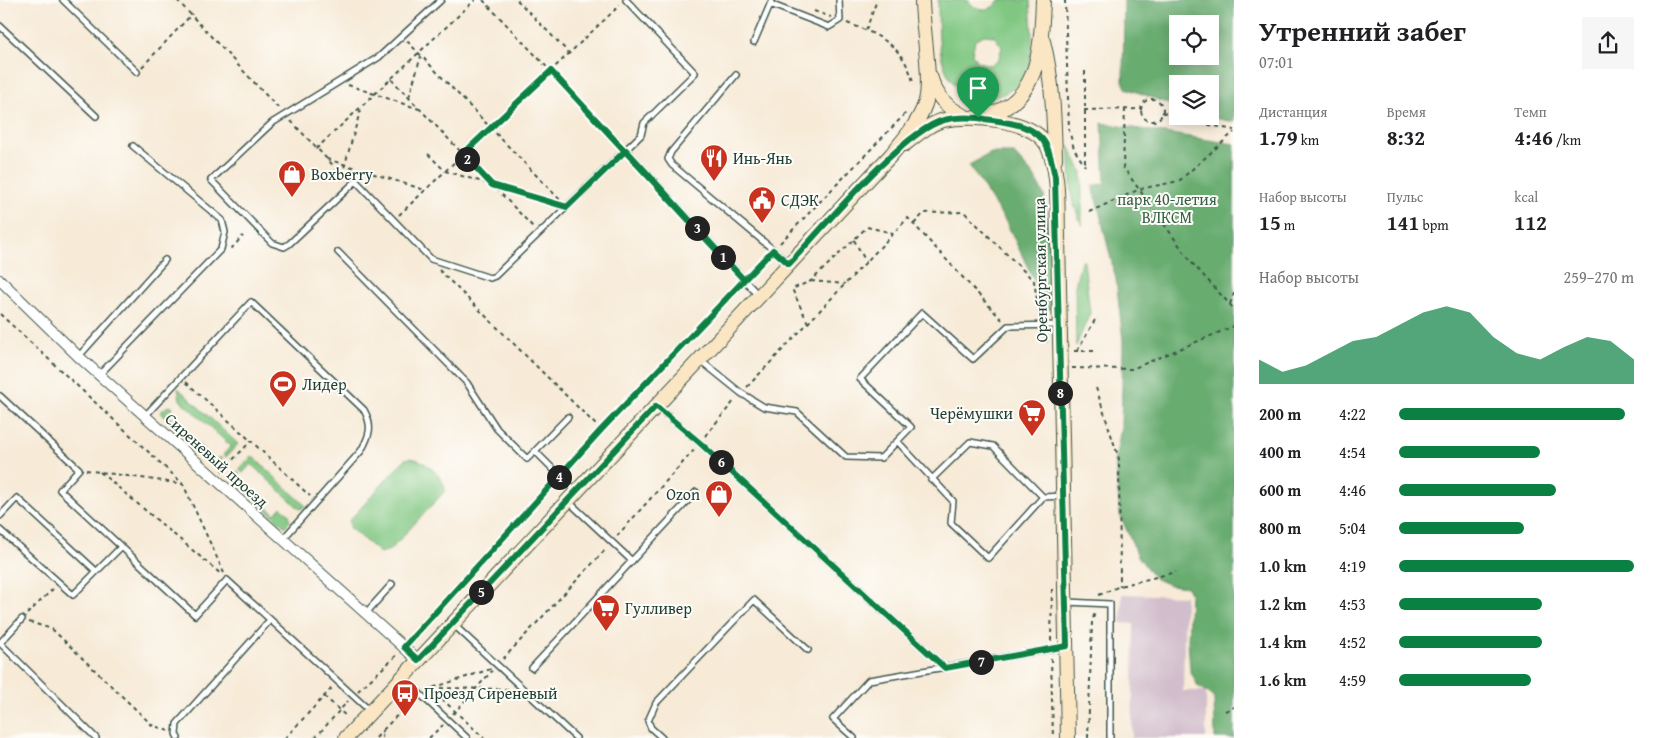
<!DOCTYPE html>
<html lang="ru">
<meta charset="utf-8">
<style>
body{margin:0;font-family:"Gentium Book Plus",serif;background:#f6f6f6;color:#202124;height:100vh;display:flex;flex-direction:column;font-size:19px;white-space:nowrap}
*{box-sizing:border-box;margin:0}
p{font-size:16px;color:#757577}
.icon{flex:none;width:28px;height:28px;fill:none;stroke:currentColor;stroke-width:2;stroke-linecap:round;stroke-linejoin:round}
.map{position:relative;flex:1;overflow:hidden}
.side{display:flex;flex-direction:column;background:#fff;width:425px}
.side>*{flex:none}
.controls{position:absolute;left:1169px;top:15px;display:grid;gap:10px}
.controls a{display:grid;place-items:center;width:50px;height:50px;border-radius:0px;background:#fff;box-shadow:0 2px 12px #0003;font-size:25px}
.pin{position:absolute;display:grid;place-items:center;width:42px;height:42px;color:#fff;margin:-51px -21px;border-radius:50% 50% 50% 0;rotate:-45deg;box-shadow:0 0 5px #0007}
.pin .icon{rotate:45deg}
.km{position:absolute;width:25px;height:25px;margin:-12px;border-radius:50%;background:#222;color:#fff;font-size:14px;line-height:25px;text-align:center}
.round{display:grid;place-items:center;flex:none;width:52px;height:52px;border-radius:0px;background:#f6f6f6}
.summary{display:flex;align-items:center;justify-content:space-between;height:85px;padding:0 25px}
h1{font-size:28px;font-weight:700;line-height:38px}
.metrics{display:grid;grid-template-columns:repeat(3,1fr);gap:8px;height:85px;padding:5px 25px}
.metrics div{display:grid;align-content:center}
.metrics b{font-size:21px;font-weight:700}
.metrics small{font-size:14px;font-weight:400}
.metrics p{font-size:14px}
.chart{height:140px;padding:10px 25px}
.chart p{display:flex;justify-content:space-between}
.chart svg{width:100%;height:90px;margin-top:5px;fill:#0b8043;opacity:.7}
ul{padding:0 25px;list-style:none;font-size:16px}
li{display:grid;grid-template-columns:80px 60px 1fr;align-items:center;height:38px}
li i{height:12px;border-radius:6px;background:#0b8043}
main{display:flex;flex:1;min-height:0}
.map>svg:first-child{display:block}
.industrial{fill:#d1bdcb}
.green{fill:#80c782;stroke:#50825b;fill-rule:evenodd}
.forest{fill:#68ac70;stroke:#447452;fill-rule:evenodd}
.lines{fill:none;stroke-linecap:round;stroke-linejoin:round}
.lane-casing{stroke:#3f574c;stroke-width:8}
.street-casing{stroke:#3f574c;stroke-width:12}
.secondary-casing{stroke:#3f574c;stroke-width:16}
.path{stroke:#3f574c;stroke-width:2;stroke-dasharray:4 4;stroke-linecap:butt}
.lane{stroke:#fff;stroke-width:5}
.street{stroke:#fff;stroke-width:10}
.secondary{stroke:#fbe6c4;stroke-width:14}
.route-casing{stroke:#fff;stroke-width:10}
.route{stroke:#0b8043;stroke-width:6}
.labels{text-anchor:middle;stroke-width:4;stroke-linejoin:round;paint-order:stroke}
.poi-label{font-size:16px;fill:#1f3d34;stroke:#fdfcf7;text-anchor:start}
.park-label{font-size:16px;fill:#376048;stroke:#fdfcf7}
.street-label{font-size:16px;fill:#1f3d34;stroke:#fdfcf7}
</style>
<main>
<div class="map">
<svg width="1234" height="738" viewBox="0 0 1234 738">
<rect width="100%" height="100%" fill="#fdfcf7"/>
<filter id="ink" filterUnits="userSpaceOnUse"><feTurbulence type="fractalNoise" baseFrequency=".02" numOctaves="2"/><feDisplacementMap in="SourceGraphic" scale="10" xChannelSelector="R" yChannelSelector="G"/><feConvolveMatrix kernelMatrix="1 2 1 2 8 2 1 2 1" color-interpolation-filters="sRGB"/></filter>
<filter id="wash" filterUnits="userSpaceOnUse"><feTurbulence type="fractalNoise" baseFrequency=".0096" numOctaves="4" result="noise"/><feDisplacementMap in="SourceGraphic" scale="20" xChannelSelector="R" yChannelSelector="G"/><feGaussianBlur stdDeviation="1.12" result="paint"/><feColorMatrix in="noise" values="0 0 0 0 0 0 0 0 0 0 0 0 0 0 0 0 0 1.4 0 .05"/><feComposite in="paint" operator="in"/></filter>
<g filter="url(#wash)">
<rect width="100%" height="100%" fill="#f7ead7"/>
<path class="industrial" d="M 1122,594 L 1185,596 L 1183,691 L 1206,691 L 1206,738 L 1132,738 L 1134,624 L 1121,623 Z"/>
<path class="green" d="M 938,0 L 968,0 C 976,13 991,13 999,0 L 1030,0 C 1031,22 1035,48 1028,69 C 1023,83 1011,92 998,96 C 989,99 981,98 972,95 C 934,83 939,31 938,0 ZM 984,35 L 994,36 L 1002,47 L 998,61 L 990,65 L 977,62 L 972,54 L 975,40 Z
M 1069,146 L 1082,172 L 1082,226 L 1072,200 Z
M 1081,261 L 1084,261 L 1090,313 L 1076,346 L 1075,286 Z
M 178,388 L 238,444 L 226,457 L 223,455 L 231,446 L 180,400 Z
M 168,406 L 173,407 L 166,414 L 216,461 L 220,457 L 222,459 L 217,465 L 160,412 Z
M 252,456 L 306,506 L 300,509 L 251,464 L 243,473 L 239,470 Z
M 410,458 C 423,458 446,478 445,491 L 390,550 L 380,553 L 351,529 L 349,521 L 405,459 Z
M 237,472 L 240,475 L 237,479 L 275,514 L 281,507 L 289,514 L 290,521 L 285,527 L 232,478 Z"/>
<path class="forest" d="M 1124,0 L 1234,0 L 1234,122 L 1205,116 L 1210,116 L 1210,84 L 1178,84 L 1177,107 L 1126,88 L 1123,81 ZM 1178,24 L 1210,24 L 1210,56 L 1178,56 Z
M 1102,123 L 1234,144 L 1234,738 L 1215,738 L 1214,697 L 1198,686 L 1190,670 L 1188,641 L 1190,594 L 1187,587 L 1170,585 L 1154,578 L 1138,556 L 1120,515 L 1115,460 L 1121,428 L 1123,341 L 1116,279 L 1093,186 L 1105,183 Z
M 991,153 L 1013,153 L 1033,175 L 1044,195 L 1058,305 L 1055,309 L 1048,309 L 1006,222 L 969,165 Z"/>
</g>
<g filter="url(#ink)">
<g class="lines">
<g class="lane-casing">
<path id="lane" d="M 63,0 L 137,72
M 441,0 L 379,57 L 272,123 L 211,180 L 272,243 L 284,247 L 289,244 L 356,181 L 431,259 L 490,278 L 495,276 L 641,135 L 644,123 L 695,73 L 626,0
M 770,4 L 829,27 L 840,20 L 839,0
M 0,26 L 96,116
M 754,42 L 772,0
M 736,75 L 671,152 L 668,159 L 672,165 L 789,263
M 626,150 L 759,296
M 338,252 L 467,383 L 497,429 L 527,459 L 535,451 L 575,491
M 79,356 L 165,260
M 700,360 L 741,393 L 764,407 L 797,412 L 846,457 L 881,458 L 911,427 L 860,379 L 922,313 L 973,359 L 1008,326 L 1059,325
M 99,375 L 221,249 L 225,232 L 222,220 L 133,146
M 0,396 L 79,469 L 60,490 L 195,615 L 227,580 L 370,711
M 657,407 L 700,443 L 945,668
M 145,416 L 251,302 L 364,410 C 373,426 370,435 361,451 L 283,539
M 898,442 L 953,501 L 951,523 L 988,558 L 1043,497
M 535,451 L 568,417
M 931,480 L 970,442 L 993,446 L 1043,497 L 1063,496
M 568,501 L 632,561
M 0,516 L 17,498 L 96,571
M 0,530 L 73,595 L 121,547
M 1066,602 L 1110,604 L 1110,738
M 366,613 L 392,584
M 454,625 L 576,738
M 0,643 L 96,738
M 0,643 L 22,619
M 532,668 L 696,492
M 404,679 L 467,738
M 178,738 L 176,734 L 177,724 L 270,620
M 662,738 L 651,728 L 648,721 L 656,703 L 754,600 L 808,650
M 854,738 L 833,719 L 869,680 L 1064,647"/>
</g>
<g class="street-casing">
<path id="street" d="M 0,280 L 78,356 L 418,660"/>
</g>
<g class="secondary-casing">
<path id="secondary" d="M 1043,41 C 1053,81 1054,118 1055,159
M 930,76 C 936,97 947,108 966,117
M 981,117 C 1040,104 1041,49 1043,0
M 905,144 C 917,135 930,123 944,120 C 971,114 1032,119 1047,145 C 1060,171 1057,208 1058,236 L 1068,738
M 346,738 L 891,155 C 904,139 918,124 925,104 C 933,83 922,26 922,0"/>
</g>
<path class="path" d="M 177,0 L 279,109
M 483,0 L 621,145
M 517,0 L 569,53
M 1065,0 L 1069,130 L 1074,149 L 1085,166
M 814,11 L 831,17
M 847,23 C 882,36 904,46 914,85
M 866,30 L 877,0
M 407,41 L 562,202
M 142,67 L 192,14
M 1085,71 L 1085,166
M 391,79 L 534,228
M 348,85 L 419,109
M 409,97 L 421,56
M1141 110a11 11 0 1 1 22 0a11 11 0 1 1-22 0Z
M 1125,109 L 1123,167 L 1192,263 L 1234,309
M 1084,110 L 1141,109
M 1162,112 L 1185,120 L 1234,130
M 291,121 L 346,179
M 316,149 L 475,0
M 428,154 L 445,171 L 558,204
M 327,159 L 425,190
M 342,175 L 361,108
M 1089,212 L 1140,189 L 1179,181 L 1234,132
M 399,215 L 620,5
M 914,224 L 924,213 L 964,212 L 1034,281 L 1040,318
M 854,240 L 866,262
M 780,243 L 907,112
M 231,249 L 243,236
M 439,270 L 601,430
M 750,274 L 768,256
M 811,281 L 845,284
M 1230,304 L 1234,293
M 0,314 L 183,484 L 224,573
M 808,323 L 792,289 L 811,281 L 867,227 L 893,233
M 1043,333 L 1047,342
M 1074,351 L 1096,351
M 1077,351 L 1095,320
M 1072,368 L 1132,369 L 1234,326
M 186,382 L 251,441
M 747,387 L 908,218 L 1003,321
M 1096,388 L 1119,459 L 1120,586
M 705,436 L 735,400
M 86,470 L 183,484
M 565,470 L 738,287
M 222,471 L 251,441 L 310,496
M 100,472 L 222,575
M 617,536 L 694,450
M 1099,595 L 1120,586 L 1176,572
M 27,614 L 54,588
M 29,622 L 52,629 L 152,725 L 169,731
M 410,641 L 555,481
M 1051,641 L 1052,588
M 1051,658 L 1053,738
M 503,659 L 606,549
M 430,688 L 484,738
M 432,688 L 510,689
M 426,690 L 491,669
M 358,691 L 397,655
M 324,696 L 347,717
M 1225,711 L 1234,707
M 453,714 L 492,671
M 285,738 L 333,687
M 315,738 L 348,701
M 376,738 L 383,730
M 382,738 L 383,730 L 414,698
M 429,738 L 443,725
M 1088,738 L 1092,622 L 1095,612"/>
<use href="#lane" class="lane"/>
<use href="#street" class="street"/>
<use href="#secondary" class="secondary"/>
</g>
</g>
<g class="lines" filter="url(#ink)">
<g class="route-casing">
<path id="route" d="M 978,118 C 967,117 955,117 944,120 C 902,131 822,229 789,264 L 773,250 L 744,280 L 626,150 L 567,207 L 492,185 L 463,154 L 551,71 L 744,280 L 601,430 L 404,647 L 418,660 L 656,406 L 700,443 L 945,668 L 1067,646 L 1055,177 C 1053,167 1051,156 1047,147 C 1036,122 1001,122 978,118"/>
</g>
<use href="#route" class="route"/>
</g>
<defs>
<g id="restaurant-pin" transform="scale(1.4375)"><path d="M0 17L-7.5 6A9.5 9.5 0 1 1 7.5 6Z" fill="#c8321e" stroke="#fdfcf7"/><path d="M-5-6h1v4h1v-4h1v4h1v-4h1v5L-1.5 .5V6h-2V.5L-5-1ZM5-6V6H3V1.5H1.5Q1.5-4 5-6Z" fill="#fff"/></g>
<g id="shop-pin" transform="scale(1.4375)"><path d="M0 17L-7.5 6A9.5 9.5 0 1 1 7.5 6Z" fill="#c8321e" stroke="#fdfcf7"/><path d="M-5-2.5h2.3a2.7 3.5 0 0 1 5.4 0H5L5.5 6h-11ZM-1.5-2.5h3a1.5 2.3 0 0 0-3 0Z" fill="#fff"/></g>
<g id="civic-pin" transform="scale(1.4375)"><path d="M0 17L-7.5 6A9.5 9.5 0 1 1 7.5 6Z" fill="#c8321e" stroke="#fdfcf7"/><path d="M-.6-6.5H3V-4.5H.6V-3L4-1V1h2V6H-6V1h2V-1L-.6-3ZM-1.2 2.5V6h2.4V2.5Z" fill="#fff"/></g>
<g id="stadium-pin" transform="scale(1.4375)"><path d="M0 17L-7.5 6A9.5 9.5 0 1 1 7.5 6Z" fill="#c8321e" stroke="#fdfcf7"/><path d="M0-5a6.5 5 0 1 0 0 10a6.5 5 0 1 0 0-10ZM-3.5-1.8h7v3.6h-7Z" fill="#fff"/></g>
<g id="supermarket-pin" transform="scale(1.4375)"><path d="M0 17L-7.5 6A9.5 9.5 0 1 1 7.5 6Z" fill="#c8321e" stroke="#fdfcf7"/><path d="M-6-5.5h2.5l.6 2H6L4.5 2H-2.5L-4.4-4H-6ZM-1.5 3.2a1.3 1.3 0 1 0 .1 0ZM3 3.2a1.3 1.3 0 1 0 .1 0Z" fill="#fff"/></g>
<g id="bus-pin" transform="scale(1.4375)"><path d="M0 17L-7.5 6A9.5 9.5 0 1 1 7.5 6Z" fill="#c8321e" stroke="#fdfcf7"/><path d="M-5-6H5V4H4V6H2V4H-2V6H-4V4H-5ZM-3.5-4V0h7V-4ZM-3.5 1.2v1.5H-2V1.2ZM2 1.2v1.5H3.5V1.2Z" fill="#fff"/></g>
</defs>
<g fill-rule="evenodd">
<use href="#restaurant-pin" x="714" y="158"/>
<use href="#shop-pin" x="292" y="174"/>
<use href="#civic-pin" x="762" y="200"/>
<use href="#stadium-pin" x="283" y="384"/>
<use href="#supermarket-pin" x="1032" y="413"/>
<use href="#shop-pin" x="719" y="494"/>
<use href="#supermarket-pin" x="606" y="608"/>
<use href="#bus-pin" x="405" y="693"/>
</g>
<g class="labels">
<g class="poi-label">
<text x="733" y="164">Инь-Янь</text>
<text x="311" y="180">Boxberry</text>
<text x="781" y="206">СДЭК</text>
<text x="302" y="390">Лидер</text>
<text x="1013" y="419" text-anchor="end">Черёмушки</text>
<text x="700" y="500" text-anchor="end">Ozon</text>
<text x="625" y="614">Гулливер</text>
<text x="424" y="699">Проезд Сиреневый</text>
</g>
<g class="park-label">
<text x="1167" y="205">парк 40-летия<tspan x="1167" dy="18">ВЛКСМ</tspan></text>
</g>
<g class="street-label">
<text transform="translate(1040 270) rotate(-91)" y="6">Оренбургская улица</text>
<text transform="translate(217 460) rotate(42)" y="6">Сиреневый проезд</text>
</g>
</g>
</svg>
<div class="controls">
<a><svg class="icon" aria-label="locate" viewBox="0 0 24 24"><circle cx="12" cy="12" r="6"/><path d="M12 2v4M12 18v4M2 12h4M18 12h4"/></svg></a>
<a><svg class="icon" aria-label="layers" viewBox="0 0 24 24"><path d="M12 4l9 5-9 5-9-5zM3 14l9 5 9-5"/></svg></a>
</div>
<div class="pin" style="left:978px;top:118px;background:#1e9e55"><svg class="icon" aria-label="arrive" viewBox="0 0 24 24"><path d="M6 21V4h12l-3 4 3 4H6"/></svg></div>
<b class="km" style="left:723px;top:257px">1</b>
<b class="km" style="left:467px;top:159px">2</b>
<b class="km" style="left:697px;top:228px">3</b>
<b class="km" style="left:559px;top:477px">4</b>
<b class="km" style="left:481px;top:592px">5</b>
<b class="km" style="left:721px;top:462px">6</b>
<b class="km" style="left:981px;top:662px">7</b>
<b class="km" style="left:1060px;top:393px">8</b>
</div>
<section class="side">
<div class="summary"><div><h1>Утренний забег</h1><p>07:01</p></div><a class="round"><svg class="icon" aria-label="share" viewBox="0 0 24 24"><path d="M12 15V3M7 8l5-5 5 5M5 13v7h14v-7"/></svg></a></div>
<div class="metrics">
<div><p>Дистанция</p><b>1.79<small> km</small></b></div>
<div><p>Время</p><b>8:32</b></div>
<div><p>Темп</p><b>4:46<small> /km</small></b></div>
</div>
<div class="metrics">
<div><p>Набор высоты</p><b>15<small> m</small></b></div>
<div><p>Пульс</p><b>141<small> bpm</small></b></div>
<div><p>kcal</p><b>112</b></div>
</div>
<div class="chart"><p><span>Набор высоты</span>259–270 m</p>
<svg viewBox="0 0 160 44" preserveAspectRatio="none"><path d="M0 44V32L10 38L20 35L30 29L40 23L50 21L60 15L70 9L80 6L90 9L100 21L110 29L120 32L130 26L140 21L150 23L160 32V44z"/></svg>
</div>
<ul>
<li><b>200 m</b>4:22<i style="width:96%"></i></li>
<li><b>400 m</b>4:54<i style="width:60%"></i></li>
<li><b>600 m</b>4:46<i style="width:67%"></i></li>
<li><b>800 m</b>5:04<i style="width:53%"></i></li>
<li><b>1.0 km</b>4:19<i style="width:100%"></i></li>
<li><b>1.2 km</b>4:53<i style="width:61%"></i></li>
<li><b>1.4 km</b>4:52<i style="width:61%"></i></li>
<li><b>1.6 km</b>4:59<i style="width:56%"></i></li>
</ul>
</section>
</main>
